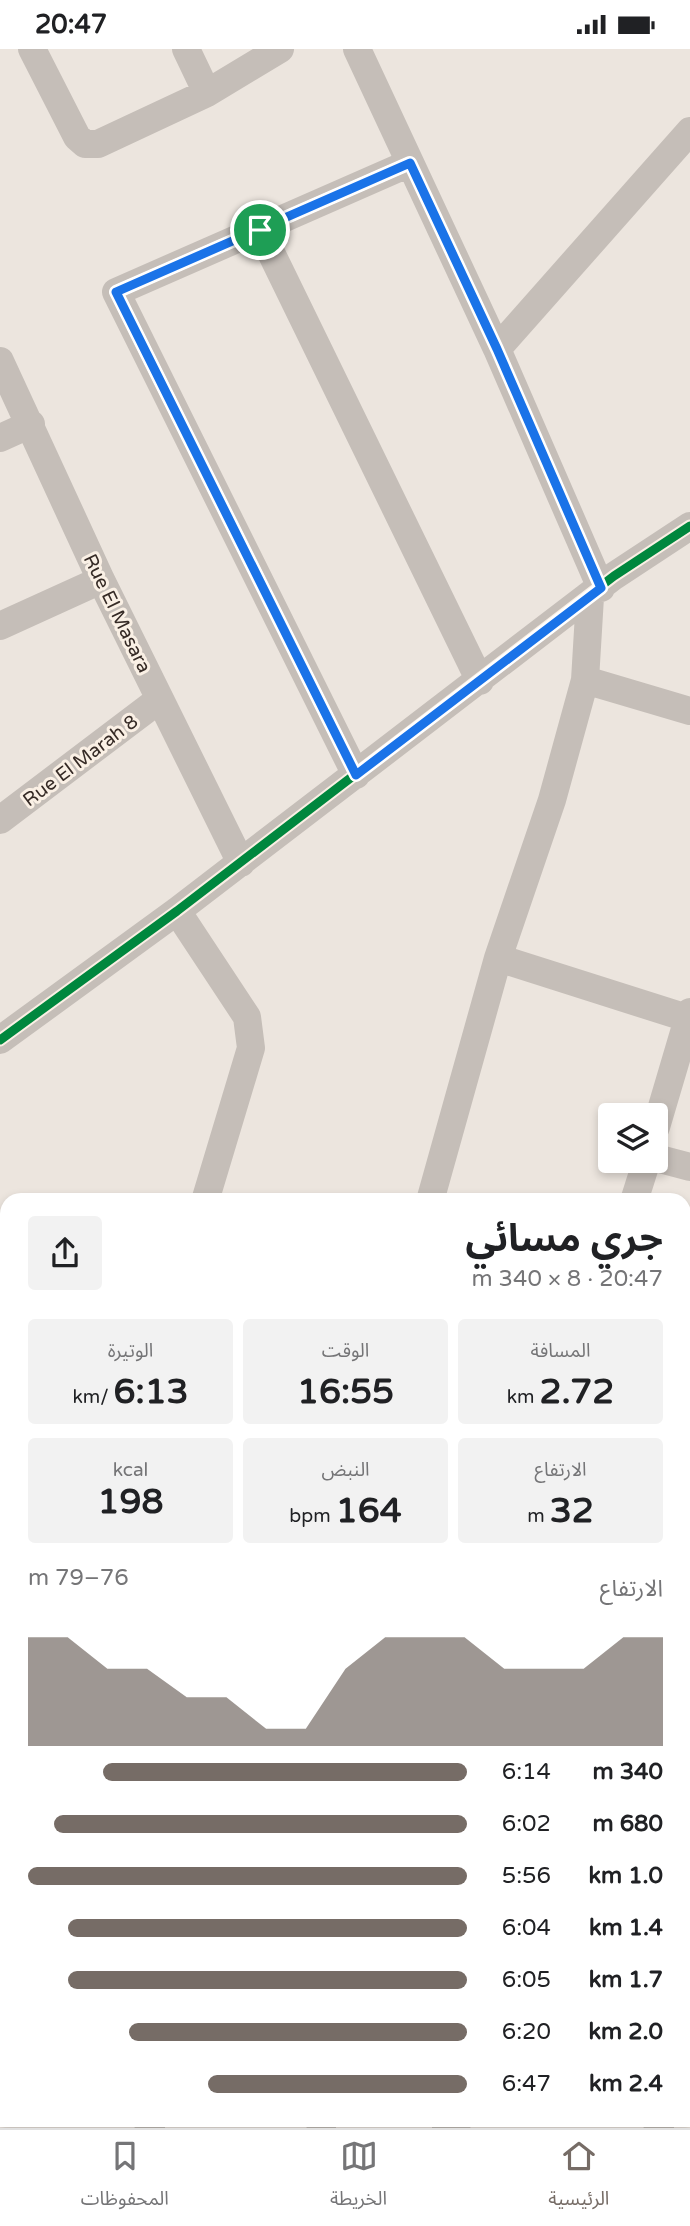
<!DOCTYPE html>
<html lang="ar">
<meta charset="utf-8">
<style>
body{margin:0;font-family:"Varela Round","Noto Sans Arabic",sans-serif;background:#f2f2f2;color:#202124;direction:rtl;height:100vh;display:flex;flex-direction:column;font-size:26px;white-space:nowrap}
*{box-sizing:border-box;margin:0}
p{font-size:23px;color:#757577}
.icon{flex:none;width:38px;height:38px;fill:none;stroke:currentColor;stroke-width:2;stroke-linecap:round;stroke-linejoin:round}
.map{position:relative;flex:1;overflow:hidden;direction:ltr}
.drawer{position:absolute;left:0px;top:1144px;width:691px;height:934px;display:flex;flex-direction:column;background:#fff;border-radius:21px 21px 0 0;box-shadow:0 4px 10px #0003;direction:rtl}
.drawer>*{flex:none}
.controls{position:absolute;left:598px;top:1054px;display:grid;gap:14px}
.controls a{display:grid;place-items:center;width:70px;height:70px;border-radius:7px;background:#fff;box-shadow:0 4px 10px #0003;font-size:35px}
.pin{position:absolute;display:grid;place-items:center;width:60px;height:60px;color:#fff;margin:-30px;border:4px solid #fff;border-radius:50%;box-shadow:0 2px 7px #0007}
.round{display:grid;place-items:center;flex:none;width:74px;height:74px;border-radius:7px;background:#f2f2f2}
.headline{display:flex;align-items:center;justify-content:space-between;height:119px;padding:0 28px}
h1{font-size:38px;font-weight:700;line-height:52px}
.metrics{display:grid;grid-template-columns:repeat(3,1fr);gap:10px;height:119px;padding:7px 28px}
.metrics div{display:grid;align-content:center;border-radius:7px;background:#f2f2f2;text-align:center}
.metrics b{font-size:35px;font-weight:700}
.metrics small{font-size:19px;font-weight:400}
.metrics p{font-size:19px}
.chart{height:196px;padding:14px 28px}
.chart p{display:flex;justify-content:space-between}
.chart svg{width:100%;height:126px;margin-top:7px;fill:#766c66;opacity:.7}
ul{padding:0 28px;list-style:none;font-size:23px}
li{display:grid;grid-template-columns:112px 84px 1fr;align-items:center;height:52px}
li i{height:18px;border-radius:9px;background:#766c66}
.status{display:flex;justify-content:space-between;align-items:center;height:49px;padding:0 35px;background:#fff;direction:ltr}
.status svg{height:19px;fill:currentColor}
.tabs{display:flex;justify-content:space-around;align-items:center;height:98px;border-top:2px solid #e0e0e0;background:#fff;font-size:19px;color:#757577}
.tabs a{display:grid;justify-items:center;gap:4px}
.tabs .selected{color:#766c66}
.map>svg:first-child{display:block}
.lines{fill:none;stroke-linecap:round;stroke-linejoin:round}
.street{stroke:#c5beb8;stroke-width:28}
.cycleway-casing{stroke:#faf0e5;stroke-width:13}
.cycleway{stroke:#00873e;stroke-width:9}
.route-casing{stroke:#fff;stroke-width:14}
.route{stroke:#1a73e8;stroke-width:9}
.labels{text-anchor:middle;stroke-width:6;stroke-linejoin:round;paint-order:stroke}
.street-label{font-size:19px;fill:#362b26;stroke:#faf0e5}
</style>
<div class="status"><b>20:47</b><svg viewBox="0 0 49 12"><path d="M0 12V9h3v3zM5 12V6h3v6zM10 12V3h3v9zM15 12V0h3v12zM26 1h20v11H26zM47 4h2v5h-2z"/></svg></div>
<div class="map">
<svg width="690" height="2079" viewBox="0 0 690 2079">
<rect width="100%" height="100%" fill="#ece5de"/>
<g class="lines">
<path class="street" d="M 32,0 L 77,88 L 85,95 L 98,95 L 207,44 L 280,0
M 186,0 L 207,44
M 357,0 L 497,300 L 601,539
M 260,181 L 480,632
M 497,300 L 690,82
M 0,312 L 101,531 L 241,814
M 0,389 L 31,375
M 0,577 L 101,531
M 585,631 L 690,662
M 356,726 L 116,243 L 410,114
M 0,771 L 160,650
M 177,862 L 247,968 L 251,999 L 205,1152
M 498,909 L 690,970
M 0,991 L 177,862 L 614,527 L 690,477
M 656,1078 L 690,963
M 656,1109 L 690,1118
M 430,1152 L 498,909 L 552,751 L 585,631 L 590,548
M 634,1152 L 647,1111
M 684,1263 L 690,1264
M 684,1425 L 690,1426
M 684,1473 L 690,1470
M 0,1565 L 7,1585
M 684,1626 L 690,1623
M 684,1774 L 690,1771
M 684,1942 L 690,1939
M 0,2064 L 7,2055
M 147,2072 L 151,2079
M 319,2072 L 322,2079
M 656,2072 L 660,2079
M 446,2079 L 458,2072"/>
<g class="cycleway-casing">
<path id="cycleway" d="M 356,726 L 116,243 L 410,114
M 0,991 L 177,862 L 614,527 L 690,477"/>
</g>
<use href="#cycleway" class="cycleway"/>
</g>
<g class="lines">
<g class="route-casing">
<path id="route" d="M 410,114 L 497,300 L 601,539 L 356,726 L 116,243 Z"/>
</g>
<use href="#route" class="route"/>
</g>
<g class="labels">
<g class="street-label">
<text transform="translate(118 564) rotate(64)" y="7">Rue El Masara</text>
<text transform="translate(80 711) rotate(-37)" y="7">Rue El Marah 8</text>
</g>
</g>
</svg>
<div class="controls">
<a><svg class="icon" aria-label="layers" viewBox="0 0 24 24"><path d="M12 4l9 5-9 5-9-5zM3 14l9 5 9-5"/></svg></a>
</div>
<div class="pin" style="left:260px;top:181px;background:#1e9e55"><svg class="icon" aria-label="arrive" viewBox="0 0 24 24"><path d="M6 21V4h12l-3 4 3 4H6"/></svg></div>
<section class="drawer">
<div class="headline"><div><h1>جري مسائي</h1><p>20:47 · 8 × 340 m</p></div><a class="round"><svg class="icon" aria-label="share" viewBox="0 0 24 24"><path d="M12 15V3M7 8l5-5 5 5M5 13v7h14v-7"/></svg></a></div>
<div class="metrics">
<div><p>المسافة</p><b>2.72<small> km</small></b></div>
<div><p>الوقت</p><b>16:55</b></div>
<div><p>الوتيرة</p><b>6:13<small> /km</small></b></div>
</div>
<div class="metrics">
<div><p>الارتفاع</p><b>32<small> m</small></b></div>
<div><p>النبض</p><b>164<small> bpm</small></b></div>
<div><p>kcal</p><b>198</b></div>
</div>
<div class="chart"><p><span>الارتفاع</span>76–79 m</p>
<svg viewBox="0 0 160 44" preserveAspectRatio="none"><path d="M0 44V6L10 6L20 17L30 17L40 27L50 27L60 38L70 38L80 17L90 6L100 6L110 6L120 17L130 17L140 17L150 6L160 6V44z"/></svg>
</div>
<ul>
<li><b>340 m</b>6:14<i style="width:83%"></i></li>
<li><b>680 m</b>6:02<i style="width:94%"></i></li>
<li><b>1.0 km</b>5:56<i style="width:100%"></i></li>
<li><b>1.4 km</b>6:04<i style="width:91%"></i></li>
<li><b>1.7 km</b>6:05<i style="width:91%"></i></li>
<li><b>2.0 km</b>6:20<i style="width:77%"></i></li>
<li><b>2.4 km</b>6:47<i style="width:59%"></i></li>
</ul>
</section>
</div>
<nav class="tabs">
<a class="selected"><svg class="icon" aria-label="home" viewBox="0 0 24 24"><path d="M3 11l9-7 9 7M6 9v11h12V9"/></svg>الرئيسية</a>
<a><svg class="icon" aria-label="map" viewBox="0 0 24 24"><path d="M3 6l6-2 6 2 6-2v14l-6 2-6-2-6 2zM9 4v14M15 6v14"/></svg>الخريطة</a>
<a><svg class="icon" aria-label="saved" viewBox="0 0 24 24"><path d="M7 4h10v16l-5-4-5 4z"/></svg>المحفوظات</a>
</nav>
